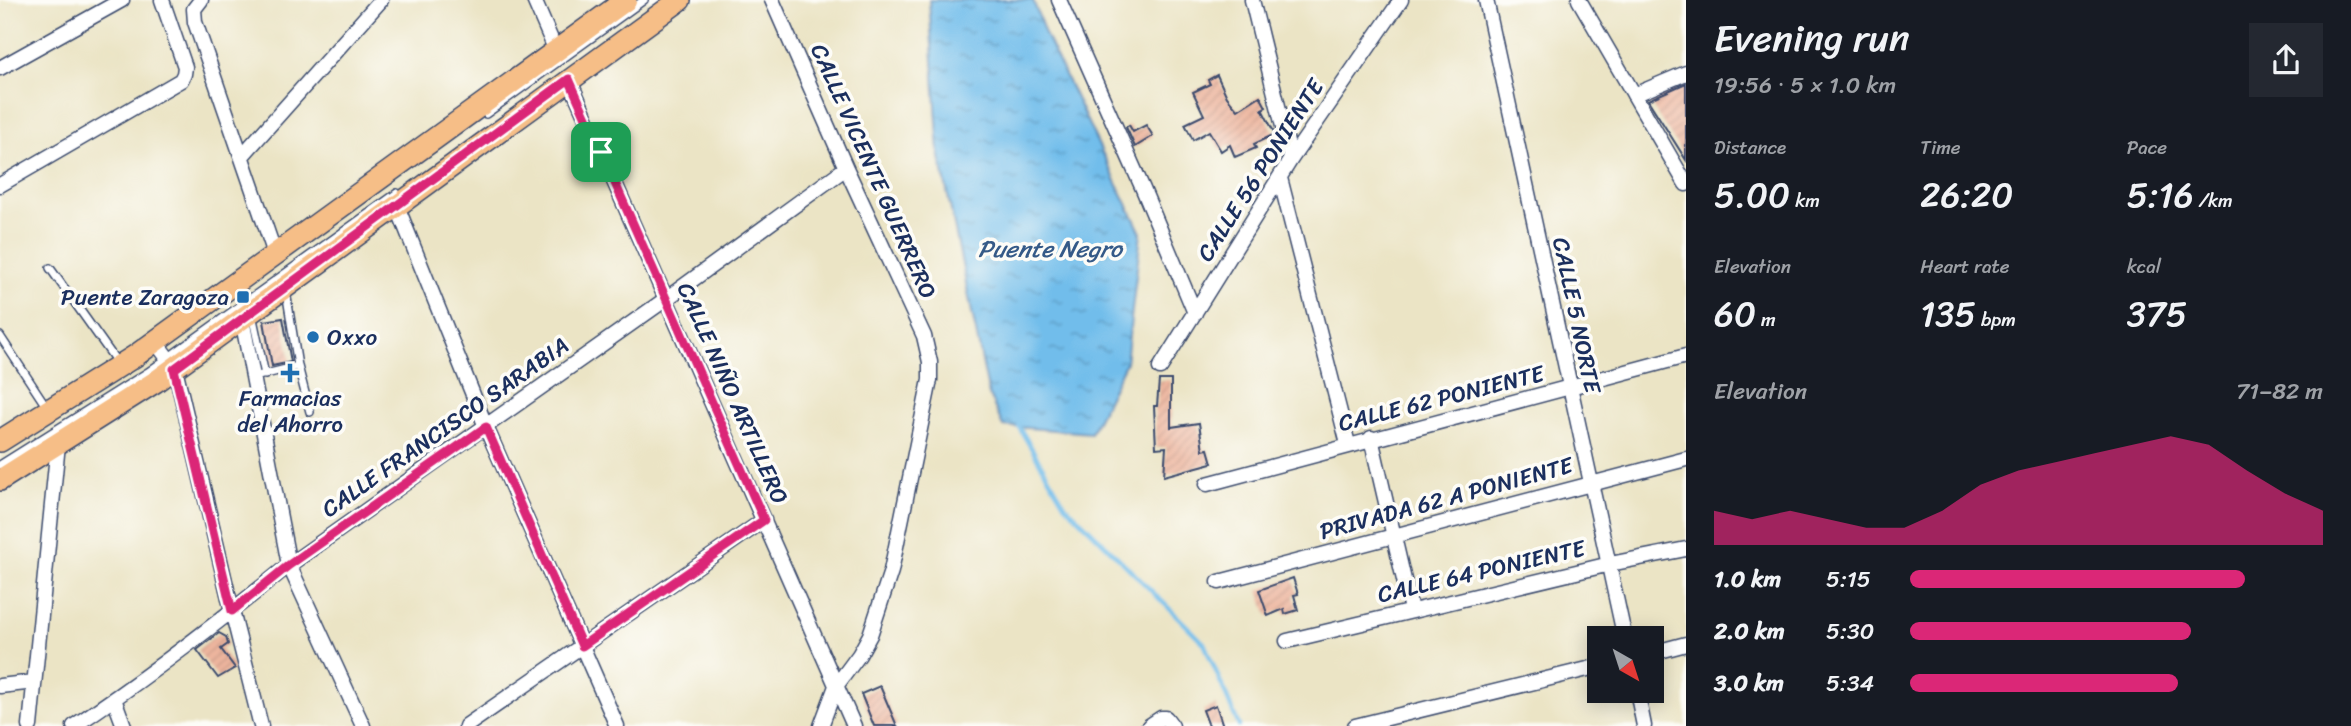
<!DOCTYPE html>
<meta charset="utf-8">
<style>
body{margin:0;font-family:Sriracha,sans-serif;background:#242831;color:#f1f3f6;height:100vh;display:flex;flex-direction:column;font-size:26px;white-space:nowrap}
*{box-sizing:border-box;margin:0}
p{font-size:23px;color:#9ea1a6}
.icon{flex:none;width:38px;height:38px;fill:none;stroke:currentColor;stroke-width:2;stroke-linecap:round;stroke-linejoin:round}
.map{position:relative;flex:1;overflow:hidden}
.sheet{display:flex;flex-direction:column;background:#171b24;width:665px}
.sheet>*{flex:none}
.needle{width:46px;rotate:141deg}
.fabs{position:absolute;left:1587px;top:626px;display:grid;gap:14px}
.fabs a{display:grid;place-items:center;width:77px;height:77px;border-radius:0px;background:#171b24;box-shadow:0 4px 18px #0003;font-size:35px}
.pin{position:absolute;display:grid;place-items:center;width:60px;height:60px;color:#fff;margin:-30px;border-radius:14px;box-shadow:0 4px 10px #0006}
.round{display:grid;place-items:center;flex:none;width:74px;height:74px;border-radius:0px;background:#242831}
.head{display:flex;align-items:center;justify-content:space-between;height:119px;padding:0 28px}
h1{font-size:38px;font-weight:600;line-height:52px}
.stats{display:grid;grid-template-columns:repeat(3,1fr);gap:10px;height:119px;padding:7px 28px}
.stats div{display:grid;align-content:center}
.stats b{font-size:35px;font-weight:600}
.stats small{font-size:19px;font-weight:400}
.stats p{font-size:19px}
.chart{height:196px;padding:14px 28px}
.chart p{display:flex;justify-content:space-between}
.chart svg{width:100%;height:126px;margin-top:7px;fill:#db2777;opacity:.7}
ul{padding:0 28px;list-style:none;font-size:23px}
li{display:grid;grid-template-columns:112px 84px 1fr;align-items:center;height:52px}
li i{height:18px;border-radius:9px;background:#db2777}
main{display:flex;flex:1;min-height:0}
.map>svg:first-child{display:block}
.water{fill:url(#water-ripples);stroke:#4676a4;stroke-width:2}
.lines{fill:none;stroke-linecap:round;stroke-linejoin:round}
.stream{stroke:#71bdeb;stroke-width:4.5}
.building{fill:url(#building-hatch)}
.lane-casing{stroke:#3a4a6d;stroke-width:10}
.street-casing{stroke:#3a4a6d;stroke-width:17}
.primary-casing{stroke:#3a4a6d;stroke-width:24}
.lane{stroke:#fff;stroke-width:7}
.street{stroke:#fff;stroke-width:14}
.primary{stroke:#f6be87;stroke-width:21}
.route-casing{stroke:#fff;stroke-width:14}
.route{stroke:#db2777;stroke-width:9}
.poi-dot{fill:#1f6fb2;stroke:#fdfcf7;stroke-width:2.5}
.labels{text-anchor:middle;stroke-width:7;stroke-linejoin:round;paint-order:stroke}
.street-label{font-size:23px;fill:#1b2f5e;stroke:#fdfcf7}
.poi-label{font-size:23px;fill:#1b2f5e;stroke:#fdfcf7;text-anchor:end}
.water-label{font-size:24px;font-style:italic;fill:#355a88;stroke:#fdfcf7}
</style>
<main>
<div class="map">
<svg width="1686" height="726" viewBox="0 0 1686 726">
<defs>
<pattern id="water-ripples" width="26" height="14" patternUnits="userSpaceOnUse" patternTransform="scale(1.75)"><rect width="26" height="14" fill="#71bdeb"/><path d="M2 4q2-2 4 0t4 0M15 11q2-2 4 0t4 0" fill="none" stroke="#5c9ac2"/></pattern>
<pattern id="building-hatch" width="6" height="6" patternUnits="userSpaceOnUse" patternTransform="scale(1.75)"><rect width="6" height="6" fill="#edb59e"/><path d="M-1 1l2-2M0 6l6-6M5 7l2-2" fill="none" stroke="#cb9c8a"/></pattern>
</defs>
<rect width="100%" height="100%" fill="#fdfcf7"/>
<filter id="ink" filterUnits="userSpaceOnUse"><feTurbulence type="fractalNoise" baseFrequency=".0143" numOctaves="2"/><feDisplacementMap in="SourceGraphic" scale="14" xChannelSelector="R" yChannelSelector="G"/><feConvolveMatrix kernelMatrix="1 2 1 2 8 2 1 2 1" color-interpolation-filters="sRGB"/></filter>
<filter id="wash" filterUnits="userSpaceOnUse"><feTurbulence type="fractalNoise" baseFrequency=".00686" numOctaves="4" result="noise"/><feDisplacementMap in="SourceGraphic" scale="28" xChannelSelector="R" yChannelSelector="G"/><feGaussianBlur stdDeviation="1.57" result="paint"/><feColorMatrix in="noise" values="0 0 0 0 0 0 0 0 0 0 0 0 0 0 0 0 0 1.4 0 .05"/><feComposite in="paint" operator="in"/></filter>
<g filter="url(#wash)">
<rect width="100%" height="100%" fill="#ebe4c5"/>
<path class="water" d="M 929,0 L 1033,0 L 1045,34 L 1141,233 L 1126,362 L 1091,433 L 1003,426 L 989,395 L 939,152 Z"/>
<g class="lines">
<path class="stream" d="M 1019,423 L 1019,427 L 1065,505 L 1204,643 L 1239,726"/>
</g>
<g id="blocks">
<path class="building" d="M 1217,75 L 1227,97 L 1238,110 L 1260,96 L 1266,107 L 1262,109 L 1275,134 L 1254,144 L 1256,148 L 1235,157 L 1230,145 L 1221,151 L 1209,131 L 1193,140 L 1185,124 L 1204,115 L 1193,92 L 1210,84 L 1208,80 Z
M 1686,83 L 1686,160 L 1648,100 Z
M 1129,125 L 1133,132 L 1146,125 L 1153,136 L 1135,147 L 1126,127 Z
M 283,318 L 291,362 L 272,366 L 264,321 Z
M 1159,380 L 1171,380 L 1171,427 L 1199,423 L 1203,450 L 1208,449 L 1212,463 L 1164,476 L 1166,447 L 1156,448 L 1154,406 L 1157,406 Z
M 1293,578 L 1298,594 L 1294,595 L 1298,610 L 1285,614 L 1284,609 L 1268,616 L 1259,590 Z
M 219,633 L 226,637 L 228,644 L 221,649 L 235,668 L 218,678 L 197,650 Z
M 880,686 L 897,726 L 874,726 L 861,694 Z
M 1216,705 L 1223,726 L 1209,726 L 1203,710 Z"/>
</g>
</g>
<g filter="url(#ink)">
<use href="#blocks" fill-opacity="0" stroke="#3a4a6d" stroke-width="2"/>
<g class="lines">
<g class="lane-casing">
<path id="lane" d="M 486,114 L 644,0
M 50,268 L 119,365
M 252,314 L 265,375
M 0,336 L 48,409
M 298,366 L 310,412
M 254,377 L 298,366 L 286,291
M 0,465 L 148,372 L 397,193"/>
</g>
<g class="street-casing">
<path id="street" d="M 201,0 L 194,9 L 195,22 L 275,254
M 534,0 L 556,51
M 772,0 L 846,168 L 924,336 L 930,362 L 930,380 L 891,571 L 870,635 L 859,655 L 836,686 L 821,726
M 1059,0 L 1143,189 L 1195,313
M 1252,0 L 1291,159
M 1486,0 L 1625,639
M 1579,0 L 1686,184
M 0,68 L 122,0
M 569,79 L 854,726
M 1634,95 L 1686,73
M 242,156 L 381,0
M 1280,178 L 1348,444
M 0,185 L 181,80 L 184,74 L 185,67 L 162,0
M 397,206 L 486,427 L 617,726
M 242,319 L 289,565 L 363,726
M 155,341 L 175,368 L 232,611 L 261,726
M 1160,368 L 1291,159 L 1401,0
M 1371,438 L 1411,610
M 1207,484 L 1686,356
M 1219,582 L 1686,459
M 1287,641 L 1610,564 L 1686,549
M 1652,653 L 1686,644
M 0,686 L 34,682
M 1637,691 L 1644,726
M 114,699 L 124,726
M 30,726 L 58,444
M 74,726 C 148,677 219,622 289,565 L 666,299 L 846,168
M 466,726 L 764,520
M 1149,726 L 1161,718 L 1166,718 L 1172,726
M 1355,726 L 1600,666"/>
</g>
<g class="primary-casing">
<path id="primary" d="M 0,441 L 135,356 L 626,0
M 0,480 L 155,382 L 680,0"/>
</g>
<use href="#lane" class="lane"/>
<use href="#street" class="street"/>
<use href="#primary" class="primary"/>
</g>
</g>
<g class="lines" filter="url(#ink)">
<g class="route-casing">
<path id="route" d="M 569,79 L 764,520 L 582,646 L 486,427 L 289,565 L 232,611 L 174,369 Z"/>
</g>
<use href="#route" class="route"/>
</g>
<g class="poi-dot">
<rect x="236" y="290" width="14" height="14" rx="3.5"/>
<circle cx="313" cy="337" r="7"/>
<path d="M286.5 362.5h7v7h7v7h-7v7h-7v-7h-7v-7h7z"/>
</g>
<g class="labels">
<g class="street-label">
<text transform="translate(1260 170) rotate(-57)" y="8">CALLE 56 PONIENTE</text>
<text transform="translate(874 171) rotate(66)" y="8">CALLE VICENTE GUERRERO</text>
<text transform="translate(1577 315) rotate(78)" y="8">CALLE 5 NORTE</text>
<text transform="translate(733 393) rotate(66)" y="8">CALLE NIÑO ARTILLERO</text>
<text transform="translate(1441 398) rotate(-14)" y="8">CALLE 62 PONIENTE</text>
<text transform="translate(445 427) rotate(-35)" y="8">CALLE FRANCISCO SARABIA</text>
<text transform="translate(1446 498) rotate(-15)" y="8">PRIVADA 62 A PONIENTE</text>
<text transform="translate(1481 571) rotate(-13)" y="8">CALLE 64 PONIENTE</text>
</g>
<g class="poi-label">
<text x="229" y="305">Puente Zaragoza</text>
<text x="327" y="345" text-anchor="start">Oxxo</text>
<text x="290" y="406" text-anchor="middle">Farmacias<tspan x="290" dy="26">del Ahorro</tspan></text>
</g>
<g class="water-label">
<text x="1050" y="257">Puente Negro</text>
</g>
</g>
</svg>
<div class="fabs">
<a><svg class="needle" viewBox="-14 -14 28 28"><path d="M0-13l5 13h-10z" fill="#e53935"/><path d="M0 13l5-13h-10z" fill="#9ea1a6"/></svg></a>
</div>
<div class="pin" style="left:601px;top:152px;background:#1e9e55"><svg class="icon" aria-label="arrive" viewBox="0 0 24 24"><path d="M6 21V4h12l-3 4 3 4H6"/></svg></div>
</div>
<section class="sheet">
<div class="head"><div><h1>Evening run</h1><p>19:56 · 5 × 1.0 km</p></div><a class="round"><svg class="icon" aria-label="share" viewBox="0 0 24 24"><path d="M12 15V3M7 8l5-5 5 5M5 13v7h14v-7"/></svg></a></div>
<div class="stats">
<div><p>Distance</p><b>5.00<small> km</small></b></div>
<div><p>Time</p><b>26:20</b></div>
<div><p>Pace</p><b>5:16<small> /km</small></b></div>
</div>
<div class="stats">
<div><p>Elevation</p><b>60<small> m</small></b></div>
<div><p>Heart rate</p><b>135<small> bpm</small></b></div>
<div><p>kcal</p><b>375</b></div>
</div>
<div class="chart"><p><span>Elevation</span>71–82 m</p>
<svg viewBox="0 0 160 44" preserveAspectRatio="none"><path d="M0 44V32L10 35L20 32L30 35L40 38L50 38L60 32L70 23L80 18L90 15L100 12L110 9L120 6L130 9L140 18L150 26L160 32V44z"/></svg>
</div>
<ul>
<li><b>1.0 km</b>5:15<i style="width:81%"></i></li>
<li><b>2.0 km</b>5:30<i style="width:68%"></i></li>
<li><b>3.0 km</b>5:34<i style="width:65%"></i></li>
</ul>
</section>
</main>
